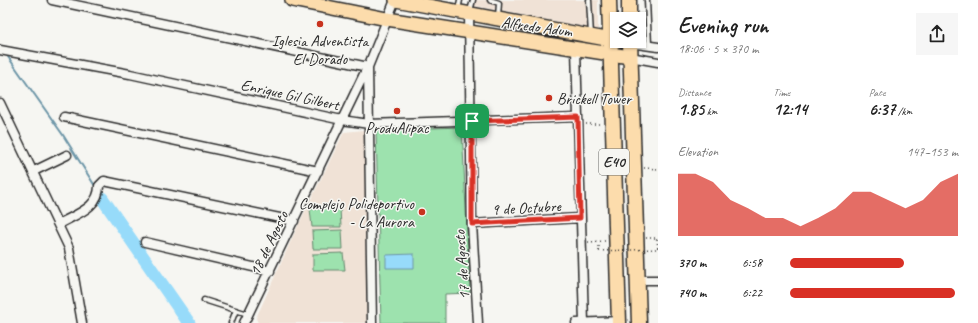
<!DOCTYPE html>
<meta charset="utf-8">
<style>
body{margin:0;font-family:Caveat,sans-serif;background:#f6f6f6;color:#222;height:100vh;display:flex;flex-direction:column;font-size:15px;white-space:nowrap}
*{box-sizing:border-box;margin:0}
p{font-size:13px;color:#767676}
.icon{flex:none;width:22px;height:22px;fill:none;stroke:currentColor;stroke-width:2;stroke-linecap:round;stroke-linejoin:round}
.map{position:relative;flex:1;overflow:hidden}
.side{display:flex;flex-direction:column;background:#fff;width:320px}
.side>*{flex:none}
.buttons{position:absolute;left:610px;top:12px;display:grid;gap:8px}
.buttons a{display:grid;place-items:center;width:36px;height:36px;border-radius:0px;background:#fff;box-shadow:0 1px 3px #0004;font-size:20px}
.pin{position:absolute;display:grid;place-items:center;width:34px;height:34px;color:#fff;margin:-17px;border-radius:8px;box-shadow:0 2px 6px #0006}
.round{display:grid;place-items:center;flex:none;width:42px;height:42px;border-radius:0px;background:#f6f6f6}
.headline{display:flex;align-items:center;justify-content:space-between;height:68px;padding:0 20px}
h1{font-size:22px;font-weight:700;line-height:30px}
.figures{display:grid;grid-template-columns:repeat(3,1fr);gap:6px;height:68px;padding:4px 20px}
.figures div{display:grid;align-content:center}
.figures b{font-size:17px;font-weight:700}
.figures small{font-size:11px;font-weight:400}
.figures p{font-size:11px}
.chart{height:112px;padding:8px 20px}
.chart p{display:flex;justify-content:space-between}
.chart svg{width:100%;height:72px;margin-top:4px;fill:#d93025;opacity:.7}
ul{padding:0 20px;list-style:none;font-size:13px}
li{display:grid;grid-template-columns:64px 48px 1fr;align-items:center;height:30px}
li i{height:10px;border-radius:5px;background:#d93025}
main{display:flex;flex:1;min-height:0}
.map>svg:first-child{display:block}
.built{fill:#f0e2d6}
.green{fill:#9de2ae;stroke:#64866c}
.water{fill:#97dbfa;stroke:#6c95a7}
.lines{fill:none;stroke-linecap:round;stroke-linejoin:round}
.stream{stroke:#6c95a7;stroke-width:2}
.river{stroke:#97dbfa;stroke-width:13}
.service-casing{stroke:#2b2b2b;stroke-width:7}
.minor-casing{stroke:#2b2b2b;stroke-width:11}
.primary-casing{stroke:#2b2b2b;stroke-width:16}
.trunk-casing{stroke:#2b2b2b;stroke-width:17}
.path{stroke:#2b2b2b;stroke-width:1.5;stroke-dasharray:1 3;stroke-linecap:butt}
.service{stroke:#f6f6f2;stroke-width:4}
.minor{stroke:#f6f6f2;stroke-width:8}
.primary{stroke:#fcdcac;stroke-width:13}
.trunk{stroke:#fcdcac;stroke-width:14}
.path-bridge{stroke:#2b2b2b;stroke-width:1.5;stroke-dasharray:1 3;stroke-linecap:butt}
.route-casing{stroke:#fff;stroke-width:8}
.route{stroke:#d93025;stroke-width:5}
.poi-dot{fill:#c8321e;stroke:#f6f6f2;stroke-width:1.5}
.labels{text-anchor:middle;stroke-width:3;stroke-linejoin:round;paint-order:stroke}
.shield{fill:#f6f6f2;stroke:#686867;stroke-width:1}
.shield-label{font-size:15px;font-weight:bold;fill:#2b2b2b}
.street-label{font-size:16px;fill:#2b2b2b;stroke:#f6f6f2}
.poi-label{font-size:16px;fill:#2b2b2b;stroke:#f6f6f2}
</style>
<main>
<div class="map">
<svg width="658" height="323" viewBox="0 0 658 323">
<rect width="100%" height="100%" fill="#f6f6f2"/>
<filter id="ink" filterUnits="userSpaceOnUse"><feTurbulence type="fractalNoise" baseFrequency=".025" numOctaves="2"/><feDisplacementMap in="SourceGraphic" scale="8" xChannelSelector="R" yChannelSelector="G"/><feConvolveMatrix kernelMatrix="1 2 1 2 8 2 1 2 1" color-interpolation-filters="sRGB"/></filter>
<g filter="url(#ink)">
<path class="built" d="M 469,0 L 598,0 L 598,30 L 469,5 Z
M 364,130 L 367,323 L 258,323 L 256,318 L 294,234 L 344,132 Z"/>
<path class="green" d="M 462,127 L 470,293 L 445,294 L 445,323 L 381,323 L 376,130 Z
M 340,208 L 341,227 L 312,227 L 310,209 Z
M 342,230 L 343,249 L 313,249 L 312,231 Z
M 343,253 L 345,270 L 313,270 L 313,254 Z"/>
<path class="water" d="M 414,254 L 414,268 L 386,268 L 386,255 Z"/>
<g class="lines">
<path class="stream" d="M 6,54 L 63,135 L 95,186"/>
<path class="river" d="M 102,198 L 189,323"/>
<g class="service-casing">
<path id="service" d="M 490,0 L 499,3 L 498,17
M 589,0 L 591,35
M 647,0 L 649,45
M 458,10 L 460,0
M 470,11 L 473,0
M 204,300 L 248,314
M 231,323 L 236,310"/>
</g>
<g class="minor-casing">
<path id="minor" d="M 52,0 L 368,67
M 469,14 L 472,224 L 478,323
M 630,43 L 658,47
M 576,49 L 584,323
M 0,50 L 130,74 L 342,120 L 369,124 L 578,117
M 630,57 L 658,62
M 0,103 L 69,248 L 82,323
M 64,117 L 318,171
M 34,171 L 67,155
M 59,224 C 76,214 99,208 99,186 L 104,181 L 294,221
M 472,224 L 580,218
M 145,242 L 270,271
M 638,280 L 658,280
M 244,323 L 366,70
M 372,323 L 368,67 L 395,0
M 576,323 L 619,321"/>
</g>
<g class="primary-casing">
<path id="primary" d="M 292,0 L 387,19 L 630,57
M 396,0 L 617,41"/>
</g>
<g class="trunk-casing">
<path id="trunk" d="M 609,0 L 619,323
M 629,0 L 629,19
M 630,41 L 639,323"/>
</g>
<path class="path" d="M 586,124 L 602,124
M 644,168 L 658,169
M 646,238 L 658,238
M 657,239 L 658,249
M 588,242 L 606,241
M 599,242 L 599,251"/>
<use href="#service" class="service"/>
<use href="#minor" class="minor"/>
<use href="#primary" class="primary"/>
<use href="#trunk" class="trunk"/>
<path class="path-bridge" d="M 599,251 L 658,249"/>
</g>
</g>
<g class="lines" filter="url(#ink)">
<g class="route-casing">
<path id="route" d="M 578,117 L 580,218 L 472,224 L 472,121 Z"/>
</g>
<use href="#route" class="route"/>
</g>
<g class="poi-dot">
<circle cx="320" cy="24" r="4"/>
<circle cx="549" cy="98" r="4"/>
<circle cx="397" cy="111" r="4"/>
<circle cx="422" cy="212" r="4"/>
</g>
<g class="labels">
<rect class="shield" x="599" y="149" width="30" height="26" rx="3"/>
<g class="shield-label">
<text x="614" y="167">E40</text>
</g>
<g class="street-label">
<text transform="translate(537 26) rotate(8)" y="6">Alfredo Adum</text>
<text transform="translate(290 94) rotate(12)" y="6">Enrique Gil Gilbert</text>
<text transform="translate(526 207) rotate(-3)" y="6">9 de Octubre</text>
<text transform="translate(268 243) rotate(-64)" y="6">18 de Agosto</text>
<text transform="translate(461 265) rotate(-94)" y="6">17 de Agosto</text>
</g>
<g class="poi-label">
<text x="320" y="46">Iglesia Adventista<tspan x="320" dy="18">El Dorado</tspan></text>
<text x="557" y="104" text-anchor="start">Brickell Tower</text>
<text x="397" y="133">ProduAlipac</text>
<text x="414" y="209" text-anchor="end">Complejo Polideportivo<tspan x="414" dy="18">- La Aurora</tspan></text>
</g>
</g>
</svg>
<div class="buttons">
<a><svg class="icon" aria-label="layers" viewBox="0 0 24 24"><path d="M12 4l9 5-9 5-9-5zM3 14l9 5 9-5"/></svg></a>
</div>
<div class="pin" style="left:472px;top:121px;background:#1e9e55"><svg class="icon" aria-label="arrive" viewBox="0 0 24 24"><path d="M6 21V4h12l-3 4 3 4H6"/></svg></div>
</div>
<section class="side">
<div class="headline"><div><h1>Evening run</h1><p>18:06 · 5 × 370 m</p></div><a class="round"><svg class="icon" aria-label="share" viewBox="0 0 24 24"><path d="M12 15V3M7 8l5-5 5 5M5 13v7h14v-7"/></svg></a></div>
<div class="figures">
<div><p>Distance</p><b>1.85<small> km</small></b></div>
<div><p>Time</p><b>12:14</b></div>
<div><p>Pace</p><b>6:37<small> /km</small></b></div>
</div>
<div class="chart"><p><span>Elevation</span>147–153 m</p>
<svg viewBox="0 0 160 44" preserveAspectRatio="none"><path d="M0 44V6L10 6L20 11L30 22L40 27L50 33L60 33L70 38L80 33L90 27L100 17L110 17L120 22L130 27L140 22L150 11L160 6V44z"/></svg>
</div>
<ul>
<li><b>370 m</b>6:58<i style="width:68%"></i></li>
<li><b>740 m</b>6:22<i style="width:98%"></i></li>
</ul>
</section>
</main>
